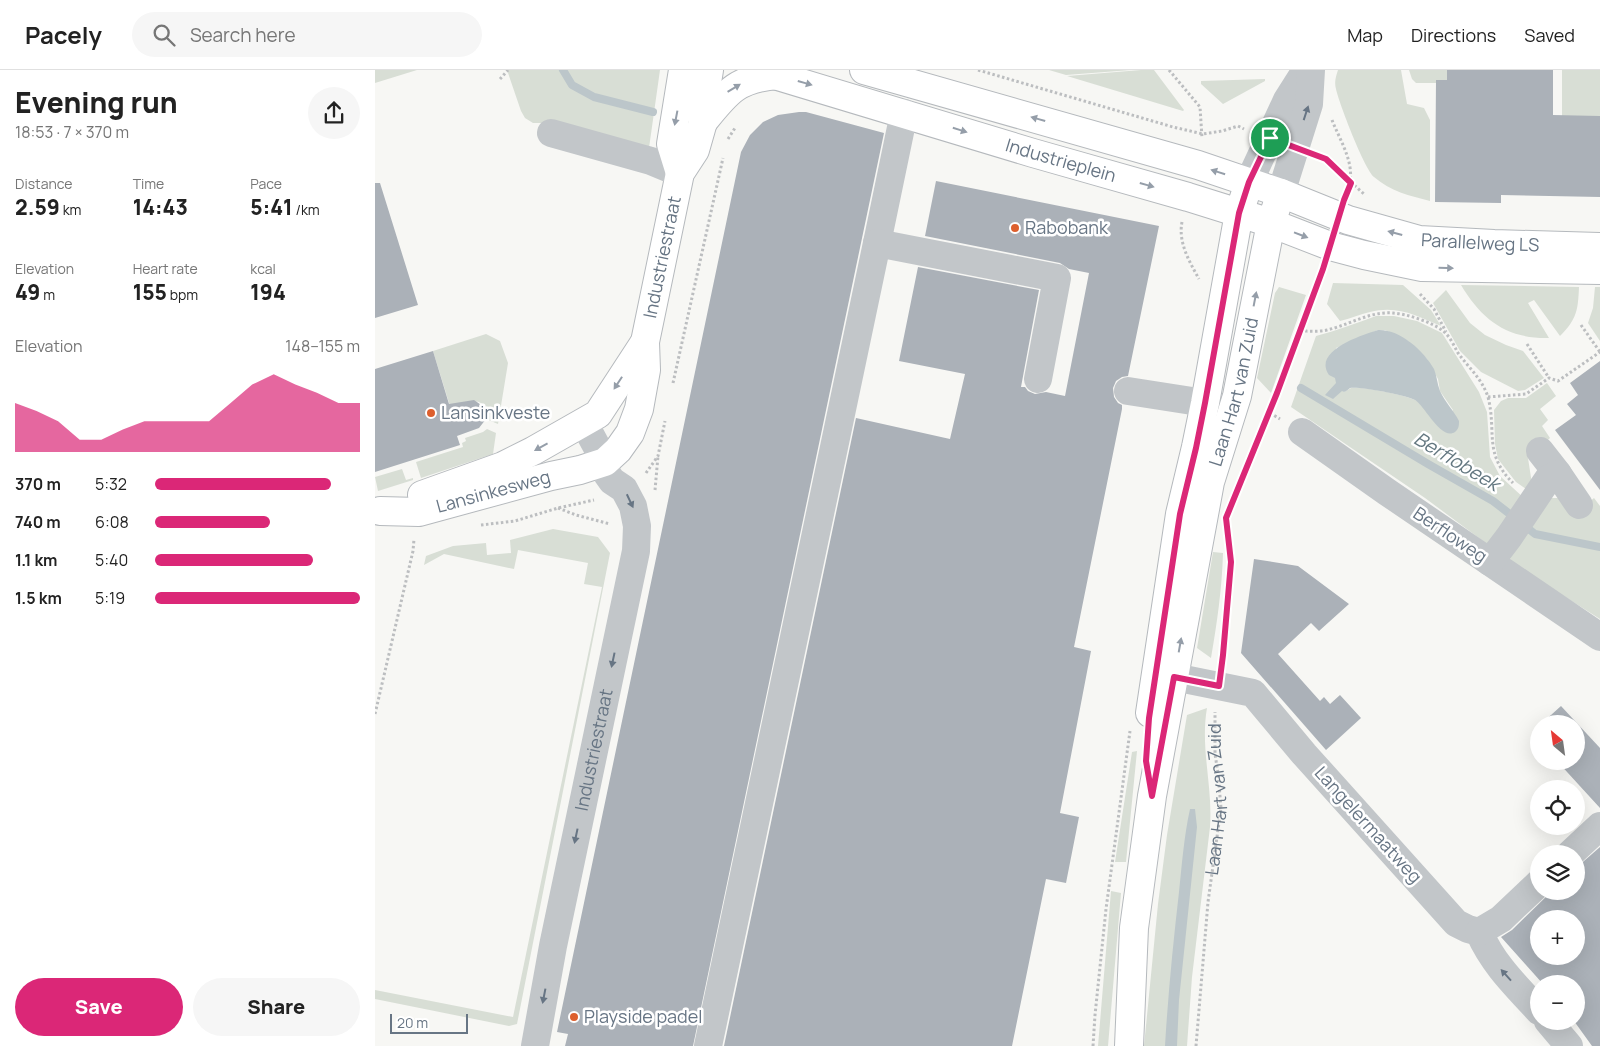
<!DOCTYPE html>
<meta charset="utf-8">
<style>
body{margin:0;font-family:Manrope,sans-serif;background:#f6f6f6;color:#222;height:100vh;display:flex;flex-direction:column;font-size:19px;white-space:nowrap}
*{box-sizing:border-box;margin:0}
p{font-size:16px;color:#767676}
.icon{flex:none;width:28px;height:28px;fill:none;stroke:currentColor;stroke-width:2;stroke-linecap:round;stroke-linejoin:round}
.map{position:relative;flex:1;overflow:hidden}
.panel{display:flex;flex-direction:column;background:#fff;width:375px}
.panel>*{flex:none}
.needle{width:32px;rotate:331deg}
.controls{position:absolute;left:1155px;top:645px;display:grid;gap:10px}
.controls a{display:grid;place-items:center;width:55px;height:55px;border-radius:50%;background:#fff;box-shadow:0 5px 20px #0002;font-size:25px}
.scale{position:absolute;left:15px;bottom:12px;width:78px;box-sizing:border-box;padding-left:5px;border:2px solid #677584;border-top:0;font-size:14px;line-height:18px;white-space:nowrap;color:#677584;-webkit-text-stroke:4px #fff;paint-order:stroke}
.pin{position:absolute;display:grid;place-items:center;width:42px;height:42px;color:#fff;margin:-21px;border:2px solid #fff;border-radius:50%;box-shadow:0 1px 5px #0007}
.round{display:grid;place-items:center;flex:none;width:52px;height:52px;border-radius:26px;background:#f6f6f6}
.overview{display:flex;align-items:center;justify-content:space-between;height:85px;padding:0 15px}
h1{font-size:28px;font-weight:800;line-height:38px}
.metrics{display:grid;grid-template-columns:repeat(3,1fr);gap:8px;height:85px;padding:5px 15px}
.metrics div{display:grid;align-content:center}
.metrics b{font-size:21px;font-weight:800}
.metrics small{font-size:14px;font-weight:400}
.metrics p{font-size:14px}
.chart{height:140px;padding:10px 15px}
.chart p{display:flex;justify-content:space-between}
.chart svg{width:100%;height:90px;margin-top:5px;fill:#db2777;opacity:.7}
.primary-button{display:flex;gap:10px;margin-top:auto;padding:10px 15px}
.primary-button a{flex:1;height:58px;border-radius:30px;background:#db2777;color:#fff;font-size:20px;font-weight:800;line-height:58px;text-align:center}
.primary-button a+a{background:#f6f6f6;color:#222}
ul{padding:0 15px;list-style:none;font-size:16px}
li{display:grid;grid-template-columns:80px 60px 1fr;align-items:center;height:38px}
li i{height:12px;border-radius:6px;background:#db2777}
header{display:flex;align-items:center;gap:30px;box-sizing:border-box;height:70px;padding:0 25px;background:#fff;border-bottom:1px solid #e0e0e0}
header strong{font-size:24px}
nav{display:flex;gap:28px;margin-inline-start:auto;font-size:18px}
.search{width:350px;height:45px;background:#f6f6f6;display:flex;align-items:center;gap:12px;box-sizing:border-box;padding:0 18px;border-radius:28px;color:#767676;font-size:19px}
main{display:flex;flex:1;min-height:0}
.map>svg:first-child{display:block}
.green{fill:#d8ded5;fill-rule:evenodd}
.water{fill:#bcc6ca}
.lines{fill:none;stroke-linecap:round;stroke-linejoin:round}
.stream{stroke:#bcc6ca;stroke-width:8}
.building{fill:#abb1b8;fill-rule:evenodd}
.major-casing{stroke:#b5b9bd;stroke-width:30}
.path{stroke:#bcbec0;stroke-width:3;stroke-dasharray:2.5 2.5;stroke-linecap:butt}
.minor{stroke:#c2c6c9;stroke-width:28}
.major{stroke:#fff;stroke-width:28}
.oneway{fill:#959ea9}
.oneway2{fill:#677584}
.route-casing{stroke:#fff;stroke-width:10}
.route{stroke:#db2777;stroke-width:6}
.poi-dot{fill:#dd5f2d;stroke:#fff;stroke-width:2}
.labels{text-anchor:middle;stroke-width:5;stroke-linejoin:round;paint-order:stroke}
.street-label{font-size:18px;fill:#677584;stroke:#fff}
.poi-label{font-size:18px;fill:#677584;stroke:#fff;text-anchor:start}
.water-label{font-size:19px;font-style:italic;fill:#637780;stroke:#fff}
</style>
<header>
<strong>Pacely</strong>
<div class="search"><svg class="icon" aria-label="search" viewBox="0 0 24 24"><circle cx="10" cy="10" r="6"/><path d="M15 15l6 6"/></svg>Search here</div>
<nav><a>Map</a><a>Directions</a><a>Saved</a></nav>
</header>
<main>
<section class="panel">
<div class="overview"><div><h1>Evening run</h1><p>18:53 · 7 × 370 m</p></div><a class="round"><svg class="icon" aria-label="share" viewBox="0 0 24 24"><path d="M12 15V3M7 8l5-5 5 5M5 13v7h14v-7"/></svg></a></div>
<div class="metrics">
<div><p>Distance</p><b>2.59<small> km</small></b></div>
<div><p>Time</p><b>14:43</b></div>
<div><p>Pace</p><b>5:41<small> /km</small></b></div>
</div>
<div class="metrics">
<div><p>Elevation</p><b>49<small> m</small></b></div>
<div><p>Heart rate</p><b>155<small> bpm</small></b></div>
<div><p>kcal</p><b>194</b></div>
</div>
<div class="chart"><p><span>Elevation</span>148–155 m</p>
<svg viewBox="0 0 160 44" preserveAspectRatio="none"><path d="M0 44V20L10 24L20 29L30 38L40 38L50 33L60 29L70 29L80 29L90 29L100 20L110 11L120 6L130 11L140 15L150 20L160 20V44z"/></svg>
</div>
<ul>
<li><b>370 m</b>5:32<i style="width:86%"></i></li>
<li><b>740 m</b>6:08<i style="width:56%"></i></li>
<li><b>1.1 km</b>5:40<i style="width:77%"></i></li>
<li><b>1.5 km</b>5:19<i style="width:100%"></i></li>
</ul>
<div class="primary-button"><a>Save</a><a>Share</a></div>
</section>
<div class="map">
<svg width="1225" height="976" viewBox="0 0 1225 976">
<rect width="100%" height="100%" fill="#f7f7f4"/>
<path class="green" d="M 0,0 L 42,0 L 0,13 Z
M 132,0 L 285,0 L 274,78 L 180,53 L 158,53 L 150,48 L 146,41 Z
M 674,0 L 756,0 L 691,5 Z
M 766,0 L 779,0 L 809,40 L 808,41 L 692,6 Z
M 963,0 L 1026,0 L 1032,34 L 1049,38 L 1055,50 L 1055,131 C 1035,126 1015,121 999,107 C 989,98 964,33 961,19 C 959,12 961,6 963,0 Z
M 1034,0 L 1078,0 L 1075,13 L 1041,13 L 1037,9 Z
M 1187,0 L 1225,0 L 1225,47 L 1187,47 Z
M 890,9 L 890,11 L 848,34 L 826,14 L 826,11 Z
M 958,213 L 1028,215 L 1056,240 L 1066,256 C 1042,246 1023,235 995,242 C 985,244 975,249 965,251 L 952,234 Z
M 1086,215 L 1204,217 C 1203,240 1202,249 1185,266 L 1159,230 L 1153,233 L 1174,268 C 1132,269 1107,250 1086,215 Z
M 904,217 L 931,225 L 896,323 L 882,308 L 900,223 Z
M 1220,217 L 1225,217 L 1225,271 L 1213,253 L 1218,238 Z
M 1071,220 L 1095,253 L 1110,265 L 1131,275 L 1148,281 L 1169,308 L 1150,320 L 1143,321 L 1106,302 L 1085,281 L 1058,233 Z
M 1001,246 L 1019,246 L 1042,251 L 1067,263 L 1104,322 L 1112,342 L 1115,387 L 1125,406 L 1150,429 L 1112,474 L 1050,428 L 916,337 L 941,266 C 961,261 981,253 1001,246 ZM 1003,260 L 1010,260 L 1033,271 L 1052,289 L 1063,309 L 1065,321 L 1078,340 L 1068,360 C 1057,352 1052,339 1042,331 C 1033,325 985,316 976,318 C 974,319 971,321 969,322 C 957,310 960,295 961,278 Z
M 111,264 L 125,271 L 133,293 L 123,354 L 111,349 C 115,323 88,332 75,336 L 58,281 Z
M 1172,313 L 1181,326 L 1165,339 L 1173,350 L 1167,356 L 1175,368 L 1153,388 L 1157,414 L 1154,421 L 1141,412 L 1123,389 L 1120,374 L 1119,340 L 1126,331 L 1133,328 L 1151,328 Z
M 112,359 L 121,363 L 118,384 L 46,408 L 41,392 L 88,377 L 87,373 L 91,371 L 90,368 L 108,362 Z
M 27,399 L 31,410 L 38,408 L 38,410 L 3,421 L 0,407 Z
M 1175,428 L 1185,428 L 1198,446 L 1219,428 L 1225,436 L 1225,549 L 1137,493 L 1134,486 Z
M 178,459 L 223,467 L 235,483 L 142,954 L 134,956 L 0,929 L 0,920 L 138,947 L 227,517 L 209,514 L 213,493 L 143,480 L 139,499 L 69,484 L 49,495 L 51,486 L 78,476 L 111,473 L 112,485 L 136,483 L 135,470 Z
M 838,482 L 848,483 C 847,519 842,553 836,588 L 822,578 Z
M 832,638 C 825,678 838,717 835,757 L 817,907 L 812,976 L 769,976 L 783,834 L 792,765 L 812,645 Z
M 762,681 L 751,792 L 740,792 L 757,682 Z
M 736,821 L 746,823 L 733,976 L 723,976 Z"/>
<path class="water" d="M 1003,260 C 1025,259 1049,281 1059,299 C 1062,306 1062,314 1065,321 C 1070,332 1079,341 1084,351 C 1084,355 1084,359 1080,362 C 1066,371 1050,336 1040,330 C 1032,325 983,316 975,318 C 974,319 970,322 969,322 L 967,321 L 958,329 L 950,325 L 961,313 L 960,308 L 954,305 C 937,281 987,265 1003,260 Z
M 815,739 L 820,739 L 822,757 L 804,930 L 802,976 L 790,976 C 793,925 798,874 804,822 C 807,794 809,766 815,739 Z"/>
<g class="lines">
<path class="stream" d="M 188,0 L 197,15 L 219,27 L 278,42
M 926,318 L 1053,394 L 1118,431 L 1140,448
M 1149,455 L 1160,464 L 1225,477"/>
</g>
<path class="building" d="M 1072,0 L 1178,0 L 1178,45 L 1225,46 L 1225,127 L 1126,125 L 1126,133 L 1060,132 L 1061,10 L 1072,10 Z
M 424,42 L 431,42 L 509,63 L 318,976 L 190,976 L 193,964 L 182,962 L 366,82 L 375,65 L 388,52 L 403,45 Z
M 561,111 L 784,156 L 753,306 L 747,307 L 741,311 L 738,318 L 739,327 L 743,333 L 747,335 L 747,339 L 699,577 L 716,581 L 685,743 L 704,747 L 691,813 L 671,809 L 637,976 L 349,976 L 481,348 L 575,369 L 590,304 L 524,291 L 543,197 L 664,220 L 646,317 L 650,317 L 653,321 L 660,324 L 671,322 L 690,326 L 714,203 L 694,199 L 685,193 L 550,166 Z
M 0,113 L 5,113 L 43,235 L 0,248 Z
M 58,281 L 74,334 L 99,330 L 109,337 L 112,345 L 111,349 L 104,358 L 82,366 L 85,375 L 0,402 L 0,299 Z
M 1225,291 L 1225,420 L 1180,360 L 1201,345 L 1192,334 L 1203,325 L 1195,313 Z
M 879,489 L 923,496 L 974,534 L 944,561 L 936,553 L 903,584 L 945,631 L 949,627 L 955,634 L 965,625 L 986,648 L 951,680 L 866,583 Z
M 1186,636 L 1225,678 L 1225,738 L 1182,691 L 1201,691 L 1201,654 L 1166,654 Z
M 1225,777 L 1225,976 L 1217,976 L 1199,951 L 1201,951 L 1201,914 L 1168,914 L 1126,867 L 1137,860 L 1177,821 L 1201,821 L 1201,798 ZM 1164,849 L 1201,849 L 1201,886 L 1164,886 Z"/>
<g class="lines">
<g class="major-casing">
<g id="major">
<path id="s3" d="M 383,0 L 658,83 L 813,127 L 896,153 L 955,176 L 989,185 L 1047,197 L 1225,200"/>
<path id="s4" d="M 489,0 L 823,95 L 906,123 L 973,150 L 1044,170 L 1119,174 L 1225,177"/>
<path d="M 328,52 C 352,22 362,8 403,5"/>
<path d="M 305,103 L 296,74 L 308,0"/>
<path d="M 47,425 L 128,396 L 158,381 L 223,344 L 270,272"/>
<path id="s5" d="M 5,441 L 44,442 L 176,406 L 205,400 L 230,392 L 243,380 L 255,363 L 264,339 L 271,300 L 270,272 L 305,103 L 320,80 L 328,52 L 328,37 L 334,0"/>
<path d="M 775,643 L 805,444 L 821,377 L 830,333 L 864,143 L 870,125"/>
<path id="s6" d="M 754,976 L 759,858 L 777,726 L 835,412 L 862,326 L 896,153 L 906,123"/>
</g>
</g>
<g class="path">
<path d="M 603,0 L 798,57 L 828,64 L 847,61 L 863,56 L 869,59"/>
<path d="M 794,0 L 825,37 L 827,68"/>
<path d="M 125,9 L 133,0"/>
<path d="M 957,50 C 966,73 983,97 972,122"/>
<path d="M 353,69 L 360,58"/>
<path d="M 945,87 L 951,89 L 990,125"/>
<path d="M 807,152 C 803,172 814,191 824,209"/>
<path d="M 1045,224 L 1059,239 L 1071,262"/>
<path d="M 1206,255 L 1225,282"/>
<path d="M 925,261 C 934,261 943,262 952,260 C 974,255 995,241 1018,243 C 1032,244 1057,252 1068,261 C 1075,266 1079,276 1083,283 C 1094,298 1107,309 1113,327 C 1122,362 1108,383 1138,413"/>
<path d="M 1152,274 L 1174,308"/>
<path d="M 298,313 L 348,88"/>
<path d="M 1113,327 L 1151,324 L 1174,308 L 1183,311 L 1225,282"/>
<path d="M 895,343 L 905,349"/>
<path d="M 271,403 L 283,386 L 290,351"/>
<path d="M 867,408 L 895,343 L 948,202"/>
<path d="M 280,420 L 283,386"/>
<path d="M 183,438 L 201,445 L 235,454"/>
<path d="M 106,455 L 140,451 L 183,438 L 219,430"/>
<path d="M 848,589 L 855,492 L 853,471"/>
<path d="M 0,644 L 38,481 L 39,469"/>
<path d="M 718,976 L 720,945 L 731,839 L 755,661"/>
<path id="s1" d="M 821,976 L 833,832 L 846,738 L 843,703 L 840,684 L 840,642"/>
</g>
<g class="minor">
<path d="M 176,63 L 276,91 L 305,103"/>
<path d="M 874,112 L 912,30 L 931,0"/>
<path d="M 906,123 L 934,34 L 936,0"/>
<path d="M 502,173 L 529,43"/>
<path d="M 753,321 L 830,333"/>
<path d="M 927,362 L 1012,422 L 1225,567"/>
<path d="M 1165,381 L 1183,404"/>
<path d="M 1115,492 L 1134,467 L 1173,409 L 1183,404 L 1204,435"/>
<path d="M 799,607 L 878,623 L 929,684 L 1081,853 L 1093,859 L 1104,862"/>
<path d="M 1195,784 L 1225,756"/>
<path d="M 1104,862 C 1118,894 1140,915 1164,941"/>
<path d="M 1104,862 L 1126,849 L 1164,813"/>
<path d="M 1173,951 L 1194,976"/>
<path id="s2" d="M 160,976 L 178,876 L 261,481 L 262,456 L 258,436 L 249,419 L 237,411 L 232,404 L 230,392 L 209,353"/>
<path d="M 333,976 L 502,173 L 682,208 L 663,309"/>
</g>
<use href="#major" class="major"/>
</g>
<defs><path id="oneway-solid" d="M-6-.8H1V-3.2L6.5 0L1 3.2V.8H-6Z" transform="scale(1.25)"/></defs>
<g class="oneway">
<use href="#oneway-solid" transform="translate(430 13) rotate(16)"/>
<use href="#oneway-solid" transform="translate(359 18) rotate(-31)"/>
<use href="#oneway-solid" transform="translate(301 48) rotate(101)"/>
<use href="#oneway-solid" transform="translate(663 49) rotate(-164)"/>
<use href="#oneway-solid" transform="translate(585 60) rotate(17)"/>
<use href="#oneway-solid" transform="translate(843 102) rotate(-162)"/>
<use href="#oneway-solid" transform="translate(772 115) rotate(16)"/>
<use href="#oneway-solid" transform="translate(1020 163) rotate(-165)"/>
<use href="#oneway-solid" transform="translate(926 165) rotate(21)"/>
<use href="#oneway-solid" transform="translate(1071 198) rotate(2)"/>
<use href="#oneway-solid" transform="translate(880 229) rotate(-79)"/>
<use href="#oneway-solid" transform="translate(243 313) rotate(123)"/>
<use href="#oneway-solid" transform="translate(166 377) rotate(151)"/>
<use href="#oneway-solid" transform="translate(805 575) rotate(-80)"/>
</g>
<g class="oneway2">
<use href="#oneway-solid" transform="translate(931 43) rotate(-72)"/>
<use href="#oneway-solid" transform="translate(255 431) rotate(65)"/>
<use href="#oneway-solid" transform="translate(238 590) rotate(102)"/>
<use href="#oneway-solid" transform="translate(201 766) rotate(102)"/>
<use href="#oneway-solid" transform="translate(1131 905) rotate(-132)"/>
<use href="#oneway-solid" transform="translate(169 926) rotate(101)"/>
</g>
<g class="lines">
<g class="route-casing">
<path id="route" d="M 895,68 L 951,89 L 976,113 L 969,130 L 948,199 L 902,323 L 851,448 L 856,492 L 848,585 L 844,616 L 799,607 L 777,726 L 771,691 L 774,648 L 805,444 L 821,378 L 830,333 L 864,143 L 874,112 Z"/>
</g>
<use href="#route" class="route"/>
</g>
<g class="poi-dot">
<circle cx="640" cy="158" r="5"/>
<circle cx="56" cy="343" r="5"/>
<circle cx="199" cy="947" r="5"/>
</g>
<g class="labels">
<g class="street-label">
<text dy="6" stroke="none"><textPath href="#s3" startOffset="316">Industrieplein</textPath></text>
<text dy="6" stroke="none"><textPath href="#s4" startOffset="642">Parallelweg LS</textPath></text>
<text dy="6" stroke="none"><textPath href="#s5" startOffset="450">Industriestraat</textPath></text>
<text dy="6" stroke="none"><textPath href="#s6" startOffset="664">Laan Hart van Zuid</textPath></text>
<text dy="6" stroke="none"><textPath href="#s5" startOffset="116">Lansinkesweg</textPath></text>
<text transform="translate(1075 465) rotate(34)" y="6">Berfloweg</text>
<text dy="6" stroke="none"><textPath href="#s2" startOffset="302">Industriestraat</textPath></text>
<text dy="6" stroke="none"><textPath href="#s1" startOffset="248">Laan Hart van Zuid</textPath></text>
<text transform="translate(993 755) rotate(48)" y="6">Langelermaatweg</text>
</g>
<g class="poi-label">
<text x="650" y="164">Rabobank</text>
<text x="66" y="349">Lansinkveste</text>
<text x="209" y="953">Playside padel</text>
</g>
<g class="water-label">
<text transform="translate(1082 391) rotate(31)" y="7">Berflobeek</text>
</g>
</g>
</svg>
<div class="controls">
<a><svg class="needle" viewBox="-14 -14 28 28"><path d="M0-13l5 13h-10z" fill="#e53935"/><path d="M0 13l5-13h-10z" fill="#767676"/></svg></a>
<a><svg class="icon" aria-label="locate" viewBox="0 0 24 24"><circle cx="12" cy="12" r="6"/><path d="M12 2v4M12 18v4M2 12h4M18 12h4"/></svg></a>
<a><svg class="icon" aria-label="layers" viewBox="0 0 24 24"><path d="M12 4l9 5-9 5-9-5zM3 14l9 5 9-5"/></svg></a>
<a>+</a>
<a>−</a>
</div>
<div class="scale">20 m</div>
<div class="pin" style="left:895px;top:68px;background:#1e9e55"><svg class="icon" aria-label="arrive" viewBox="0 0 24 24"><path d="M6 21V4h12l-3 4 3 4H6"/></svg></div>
</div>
</main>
